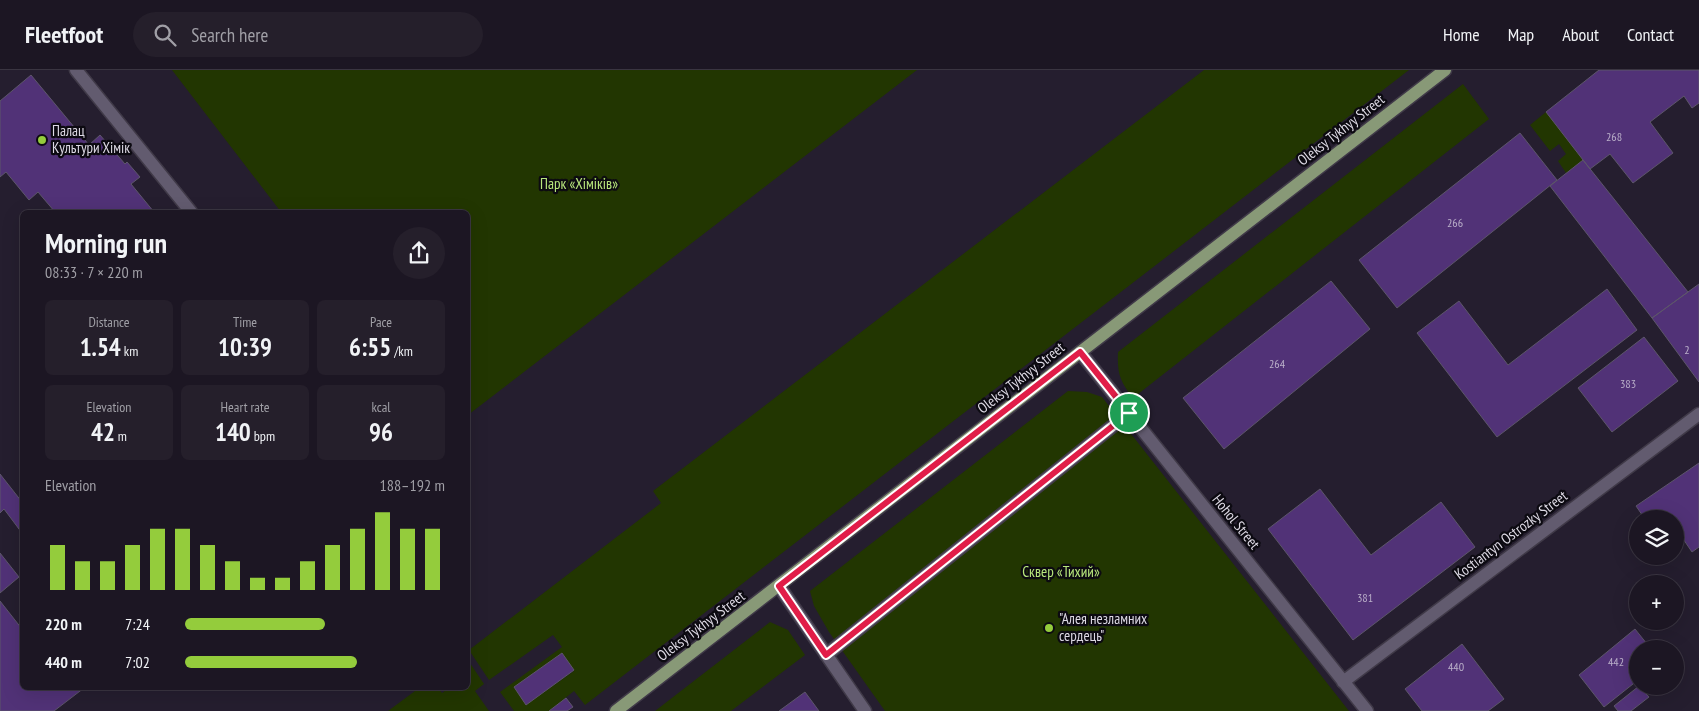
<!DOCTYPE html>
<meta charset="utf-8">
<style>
body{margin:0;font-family:"PT Sans Narrow",sans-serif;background:#251f2b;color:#f1f3f6;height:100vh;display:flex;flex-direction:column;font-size:19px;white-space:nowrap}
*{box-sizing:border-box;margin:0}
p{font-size:16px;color:#a09fa6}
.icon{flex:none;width:28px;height:28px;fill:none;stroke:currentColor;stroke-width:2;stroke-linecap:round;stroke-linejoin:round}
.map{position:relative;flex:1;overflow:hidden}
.side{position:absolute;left:20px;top:140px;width:450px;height:480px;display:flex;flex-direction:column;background:#1c1623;border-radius:8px;box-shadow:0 5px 20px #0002,0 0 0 1px #3a3541}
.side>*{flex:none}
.tools{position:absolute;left:1629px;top:440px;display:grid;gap:10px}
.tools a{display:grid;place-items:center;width:55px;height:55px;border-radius:50%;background:#1c1623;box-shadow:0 5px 20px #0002,0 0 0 1px #3a3541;font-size:25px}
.pin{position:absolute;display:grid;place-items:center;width:42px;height:42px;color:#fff;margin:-21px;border:2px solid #fff;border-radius:50%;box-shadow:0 1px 5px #0007}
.round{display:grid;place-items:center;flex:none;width:52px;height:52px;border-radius:26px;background:#251f2b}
.summary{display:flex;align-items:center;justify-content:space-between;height:85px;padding:0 25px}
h1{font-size:28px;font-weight:700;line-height:38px}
.metrics{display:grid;grid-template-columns:repeat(3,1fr);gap:8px;height:85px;padding:5px 25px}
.metrics div{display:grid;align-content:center;border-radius:8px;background:#251f2b;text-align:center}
.metrics b{font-size:25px;font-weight:700}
.metrics small{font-size:14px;font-weight:400}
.metrics p{font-size:14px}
.chart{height:140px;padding:10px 25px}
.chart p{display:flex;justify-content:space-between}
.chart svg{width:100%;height:90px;margin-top:5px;stroke:#94cc3c;stroke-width:6}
ul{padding:0 25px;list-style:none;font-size:16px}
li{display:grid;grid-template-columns:80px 60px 1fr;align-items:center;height:38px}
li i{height:12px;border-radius:6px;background:#94cc3c}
header{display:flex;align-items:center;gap:30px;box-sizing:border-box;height:70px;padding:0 25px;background:#1c1623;border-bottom:1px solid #3a3541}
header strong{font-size:24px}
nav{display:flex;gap:28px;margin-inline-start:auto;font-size:18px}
.search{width:350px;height:45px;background:#251f2b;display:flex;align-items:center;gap:12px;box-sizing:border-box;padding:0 18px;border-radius:28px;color:#a09fa6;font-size:19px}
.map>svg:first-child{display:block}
.green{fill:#223601;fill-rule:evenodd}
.building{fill:#513277;stroke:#5d566a}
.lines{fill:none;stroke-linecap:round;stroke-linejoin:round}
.minor-casing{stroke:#403a48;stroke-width:15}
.major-casing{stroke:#403a48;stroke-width:15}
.minor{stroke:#625b6f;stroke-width:12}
.major{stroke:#897;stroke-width:12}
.route-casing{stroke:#fff;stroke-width:10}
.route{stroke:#e11d48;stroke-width:6}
.poi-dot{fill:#94cc3c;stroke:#0c0a11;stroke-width:2}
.labels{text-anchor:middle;stroke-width:4.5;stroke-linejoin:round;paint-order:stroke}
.number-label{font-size:12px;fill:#baafc9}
.street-label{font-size:15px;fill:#ddd9e4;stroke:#0c0a11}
.poi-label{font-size:15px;fill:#ddd9e4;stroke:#0c0a11;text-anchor:start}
.park-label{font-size:15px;fill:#b8e77c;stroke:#0c0a11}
</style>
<header>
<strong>Fleetfoot</strong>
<div class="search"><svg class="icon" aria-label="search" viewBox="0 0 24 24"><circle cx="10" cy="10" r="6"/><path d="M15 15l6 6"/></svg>Search here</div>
<nav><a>Home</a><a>Map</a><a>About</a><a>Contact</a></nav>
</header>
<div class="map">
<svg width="1699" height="641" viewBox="0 0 1699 641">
<rect width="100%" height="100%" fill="#251e2f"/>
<path class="green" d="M 172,0 L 917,0 L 468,345 L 468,142 L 281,142 Z
M 1204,0 L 1409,0 L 585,635 L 574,621 L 549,641 L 514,641 L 500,622 L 562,577 L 553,565 L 489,610 L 469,580 L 661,433 L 653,421 ZM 562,583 L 574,601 L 526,635 L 514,617 Z
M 1463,14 L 1489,49 L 1133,328 C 1120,311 1117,304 1118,282 Z
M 1546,42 L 1583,90 L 1566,103 L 1558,91 L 1566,84 L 1559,74 L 1550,81 L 1530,55 Z
M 1068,321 L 1087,322 L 1102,327 L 1349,641 L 885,641 L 829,562 L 814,536 L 810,521 Z
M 770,552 L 788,560 L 805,585 L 731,641 L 655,641 Z
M 468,590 L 484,614 L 475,621 L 489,641 L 388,641 L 419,618 L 438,618 L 442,623 L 449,618 L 468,618 L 468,605 L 471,602 L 468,597 Z"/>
<path class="building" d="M 1599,0 L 1699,0 L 1699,33 L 1692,38 L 1684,26 L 1650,52 L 1673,83 L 1633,113 L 1610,84 L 1590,99 L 1546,42 Z
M 31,5 L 89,75 L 100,65 L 125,94 L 127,92 L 140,107 L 131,114 L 154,142 L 55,142 L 38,122 L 29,130 L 6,102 L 0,107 L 0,31 Z
M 1520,63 L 1557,110 L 1397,238 L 1359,190 Z
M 1583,90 L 1688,222 L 1652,248 L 1550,116 Z
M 1331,211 L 1370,259 L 1224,379 L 1183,328 Z
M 1699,214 L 1699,312 L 1652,248 Z
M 1607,219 L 1637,260 L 1497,367 L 1417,263 L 1459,231 L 1508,295 Z
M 1644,267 L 1678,311 L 1612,362 L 1578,318 Z
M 1699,393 L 1699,477 L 1692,482 L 1675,457 L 1675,449 L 1645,449 L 1636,436 Z
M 0,404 L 22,432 L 22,463 L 4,439 L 0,443 Z
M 1320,419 L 1371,485 L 1441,432 L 1475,477 L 1353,570 L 1268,459 Z
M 0,483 L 19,507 L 0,523 Z
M 0,531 L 22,559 L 22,618 L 84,618 L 54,641 L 0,641 Z
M 1635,559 L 1651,579 L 1638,579 L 1638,610 L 1604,637 L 1579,605 Z
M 1462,574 L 1504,629 L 1488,641 L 1422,641 L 1405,619 Z
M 562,583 L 574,600 L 526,635 L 514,617 Z
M 1639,616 L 1649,627 L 1631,641 L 1618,641 L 1614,636 Z
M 805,622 L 819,641 L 779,641 Z
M 566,628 L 573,637 L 567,641 L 549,641 Z"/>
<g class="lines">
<g class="minor-casing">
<path id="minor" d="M 76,0 L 191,142
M 1080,282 L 1367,641
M 779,516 L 865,641
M 826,585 L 1129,343
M 1343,612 L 1699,344"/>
</g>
<g class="major-casing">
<path id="major" d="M 616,641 L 1445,0"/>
</g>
<use href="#minor" class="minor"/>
<use href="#major" class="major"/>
</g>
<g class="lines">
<g class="route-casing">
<path id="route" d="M 1080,282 L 1129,343 L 826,585 L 779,516 Z"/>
</g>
<use href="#route" class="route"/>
</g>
<g class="poi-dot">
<circle cx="42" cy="70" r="5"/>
<circle cx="1049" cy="558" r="5"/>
</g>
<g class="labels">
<g class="number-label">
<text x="1614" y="71">268</text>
<text x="1455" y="157">266</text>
<text x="1687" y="284">2</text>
<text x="1277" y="298">264</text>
<text x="1628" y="318">383</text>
<text x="1365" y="532">381</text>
<text x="1616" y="596">442</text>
<text x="1456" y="601">440</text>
</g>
<g class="street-label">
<text transform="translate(1341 60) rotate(-38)" y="5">Oleksy Tykhyy Street</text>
<text transform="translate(1021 308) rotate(-38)" y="5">Oleksy Tykhyy Street</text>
<text transform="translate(1236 452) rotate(51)" y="5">Hohol Street</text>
<text transform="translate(1511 465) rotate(-37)" y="5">Kostiantyn Ostrozky Street</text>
<text transform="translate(701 556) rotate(-37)" y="5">Oleksy Tykhyy Street</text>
</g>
<g class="poi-label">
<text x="52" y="66">Палац<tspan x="52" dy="17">Культури Хімік</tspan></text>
<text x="1059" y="554">"Алея незламних<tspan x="1059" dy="17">сердець"</tspan></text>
</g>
<g class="park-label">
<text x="579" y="119">Парк «Хіміків»</text>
<text x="1061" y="507">Сквер «Тихий»</text>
</g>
</g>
</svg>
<div class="tools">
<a><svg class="icon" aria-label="layers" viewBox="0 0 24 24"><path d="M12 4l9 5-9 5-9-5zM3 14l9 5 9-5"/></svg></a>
<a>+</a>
<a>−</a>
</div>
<div class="pin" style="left:1129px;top:343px;background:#1e9e55"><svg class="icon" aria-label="arrive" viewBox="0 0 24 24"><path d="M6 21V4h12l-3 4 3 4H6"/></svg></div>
<section class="side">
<div class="summary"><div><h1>Morning run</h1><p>08:33 · 7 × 220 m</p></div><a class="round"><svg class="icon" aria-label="share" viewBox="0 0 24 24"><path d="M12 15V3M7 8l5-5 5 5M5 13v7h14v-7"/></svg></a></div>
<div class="metrics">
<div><p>Distance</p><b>1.54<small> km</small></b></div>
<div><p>Time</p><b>10:39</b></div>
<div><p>Pace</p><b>6:55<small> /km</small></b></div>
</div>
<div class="metrics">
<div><p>Elevation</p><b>42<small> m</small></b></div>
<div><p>Heart rate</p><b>140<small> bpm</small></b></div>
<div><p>kcal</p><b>96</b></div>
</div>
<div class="chart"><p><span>Elevation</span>188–192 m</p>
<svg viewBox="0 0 160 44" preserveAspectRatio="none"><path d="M5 44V22M15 44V30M25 44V30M35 44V22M45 44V14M55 44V14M65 44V22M75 44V30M85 44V38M95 44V38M105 44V30M115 44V22M125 44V14M135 44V6M145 44V14M155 44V14"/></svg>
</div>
<ul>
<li><b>220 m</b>7:24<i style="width:54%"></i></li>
<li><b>440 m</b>7:02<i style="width:66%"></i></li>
</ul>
</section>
</div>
